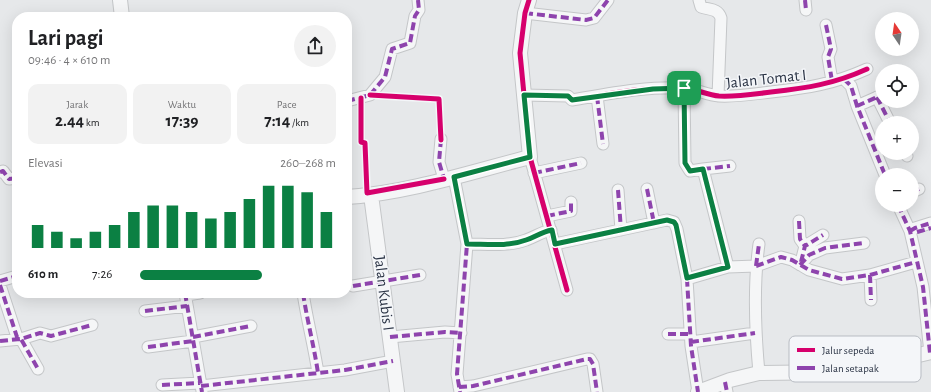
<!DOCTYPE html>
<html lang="id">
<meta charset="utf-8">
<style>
body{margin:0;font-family:"Alegreya Sans",sans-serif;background:#f2f2f2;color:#202124;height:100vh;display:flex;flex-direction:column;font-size:15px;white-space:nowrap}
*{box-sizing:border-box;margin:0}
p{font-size:13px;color:#757577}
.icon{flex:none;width:22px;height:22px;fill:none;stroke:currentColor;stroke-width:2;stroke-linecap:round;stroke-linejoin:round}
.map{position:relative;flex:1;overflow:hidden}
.drawer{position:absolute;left:12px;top:12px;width:340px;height:286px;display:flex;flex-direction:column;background:#fff;border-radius:16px;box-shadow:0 4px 16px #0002}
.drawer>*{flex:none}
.needle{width:26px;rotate:347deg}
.controls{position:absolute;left:875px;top:12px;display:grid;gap:8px}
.controls a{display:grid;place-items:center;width:44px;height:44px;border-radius:50%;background:#fff;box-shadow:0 4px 16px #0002;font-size:20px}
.pin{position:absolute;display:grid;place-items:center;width:34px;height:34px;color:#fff;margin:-17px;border-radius:8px;box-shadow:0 2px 6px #0006}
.round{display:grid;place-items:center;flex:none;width:42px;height:42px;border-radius:21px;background:#f2f2f2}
.overview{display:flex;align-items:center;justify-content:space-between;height:68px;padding:0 16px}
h1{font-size:22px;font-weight:700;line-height:30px}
.metrics{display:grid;grid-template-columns:repeat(3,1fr);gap:6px;height:68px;padding:4px 16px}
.metrics div{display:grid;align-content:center;border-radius:10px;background:#f2f2f2;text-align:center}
.metrics b{font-size:17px;font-weight:700}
.metrics small{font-size:11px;font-weight:400}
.metrics p{font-size:11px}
.chart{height:112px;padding:8px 16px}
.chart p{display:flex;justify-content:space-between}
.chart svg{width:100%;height:72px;margin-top:4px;stroke:#0b8043;stroke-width:6}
ul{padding:0 16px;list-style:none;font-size:13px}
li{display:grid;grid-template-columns:64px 48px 1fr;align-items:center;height:30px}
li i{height:10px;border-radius:5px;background:#0b8043}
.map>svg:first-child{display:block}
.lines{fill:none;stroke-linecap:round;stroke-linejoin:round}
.minor-casing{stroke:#c4c6c8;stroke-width:13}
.tertiary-casing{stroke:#c4c6c8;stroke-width:16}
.minor{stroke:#f5f6f7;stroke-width:11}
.tertiary{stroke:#f5f6f7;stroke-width:14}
.quiet{stroke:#8e44ad;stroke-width:4;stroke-dasharray:8 4;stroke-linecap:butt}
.cycleway-casing{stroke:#f4f6f9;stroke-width:8}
.cycleway{stroke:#d6006c;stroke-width:5}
.route-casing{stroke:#fff;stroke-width:8}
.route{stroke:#0b8043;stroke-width:5}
.labels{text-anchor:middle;stroke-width:3;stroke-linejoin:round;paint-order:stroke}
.street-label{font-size:16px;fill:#2b3445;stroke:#f4f6f9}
.key{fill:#f4f6f9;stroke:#b8bcc3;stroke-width:1}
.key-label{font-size:11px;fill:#2b3445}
</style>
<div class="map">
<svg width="931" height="392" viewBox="0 0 931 392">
<rect width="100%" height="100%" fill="#e6e8ea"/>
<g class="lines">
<g class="minor-casing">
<path id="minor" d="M 699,0 L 701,7 C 709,10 718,8 721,18 L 718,96
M 805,0 L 806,10
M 525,13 L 586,20 L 594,18 L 608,0
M 826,25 L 831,49 L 828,57 L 832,81
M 844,79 L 851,86 L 857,106 L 885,175
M 684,88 L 685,163 L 690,171 L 703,169 L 728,267
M 524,95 L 568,96 L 572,100 C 608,94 647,86 684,88 C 696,89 707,95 719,96 C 736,97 754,94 771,92 C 807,88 834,84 867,69
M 597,96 L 603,144
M 877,97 L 890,123
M 347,101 L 370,95 L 385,77 L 392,49 L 410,43 L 415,16 L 419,10 L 418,0
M 857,106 L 882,95
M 441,139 L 439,162 L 444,179
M 905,153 L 907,156
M 530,157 L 567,290
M 703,169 L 730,166
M 0,172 L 3,171 L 9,179 L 17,178
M 534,173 L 581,163
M 454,177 L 467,244 L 457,374 L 460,392
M 647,189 L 654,223
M 618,190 L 621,230
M 912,192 L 919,189
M 898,205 L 910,231 L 923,287 L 930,353
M 547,216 L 571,211 L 571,202
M 799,221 L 800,239 L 805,246
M 910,231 L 915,228 L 931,223
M 467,244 C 486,244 508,247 526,240 C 535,237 541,232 551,230
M 555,244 L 667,220 L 674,222 L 677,229 L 687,279 L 691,346 L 698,392
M 759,244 C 753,287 755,330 759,373
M 801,262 L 805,246 L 823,235
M 800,265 L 809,255 L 825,248 L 864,243
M 870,275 L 871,300
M 687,279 L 728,267 L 756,266 L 781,257 L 792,260 L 809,270 L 842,279 L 870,275 L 916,262
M 0,281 L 17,276
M 0,285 L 17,337 L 21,339 L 38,369
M 353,286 L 420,275
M 185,293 L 202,391
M 303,293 C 307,320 314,346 318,373
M 186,295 L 200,293
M 145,311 L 187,306
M 668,334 L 690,334
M 193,337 L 251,326
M 390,337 L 445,332 L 461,333
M 0,341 L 21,339 L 40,333 L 51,336 L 92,325
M 691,342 L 755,333
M 148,347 L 193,341
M 725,382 L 727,392
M 162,385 L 200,383
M 201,386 L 345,370 L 393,361
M 459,387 L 473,386 L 587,359 L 590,359 L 593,364 L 597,392"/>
</g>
<g class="tertiary-casing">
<path id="tertiary" d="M 120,0 L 122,17
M 371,195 L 397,392
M 347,197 C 408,193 471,172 530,157 L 520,53 L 525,13 L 529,0
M 698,392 L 730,380 L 759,373 L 838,372 L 867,367 L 931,352"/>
</g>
<use href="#minor" class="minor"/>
<use href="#tertiary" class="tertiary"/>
<path class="quiet" d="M 805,0 L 806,10
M 525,13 L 586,20 L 594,18 L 608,0
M 826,25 L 831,49 L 828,57 L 832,81
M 844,79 L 851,86 L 857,106 L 885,175
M 684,88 L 685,163 L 690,171 L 703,169 L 728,267
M 597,96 L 603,144
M 877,97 L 890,123
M 347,101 L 370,95 L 385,77 L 392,49 L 410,43 L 415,16 L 419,10 L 418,0
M 857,106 L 882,95
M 441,139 L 439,162 L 444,179
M 905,153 L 907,156
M 703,169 L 730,166
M 0,172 L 3,171 L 9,179 L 17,178
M 534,173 L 581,163
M 454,177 L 467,244 L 457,374 L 460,392
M 647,189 L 654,223
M 618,190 L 621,230
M 912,192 L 919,189
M 898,205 L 910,231 L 923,287 L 930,353
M 547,216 L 571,211 L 571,202
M 799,221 L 800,239 L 805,246
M 910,231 L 915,228 L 931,223
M 917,232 L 931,228
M 467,244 C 486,244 508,247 526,240 C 535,237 541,232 551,230
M 555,244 L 667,220 L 674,222 L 677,229 L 687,279 L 691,346 L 698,392
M 801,262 L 805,246 L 823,235
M 800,265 L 809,255 L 825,248 L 864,243
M 756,266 L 781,257 L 792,260 L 809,270 L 842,279 L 870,275 L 916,262
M 756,266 L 759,244
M 870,275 L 871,300
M 0,281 L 17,276
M 0,285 L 17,337 L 21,339 L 38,369
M 353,286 L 420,275
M 185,293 L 202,392
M 303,293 C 307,320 314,346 318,373
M 186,295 L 200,293
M 145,311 L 187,306
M 668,334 L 690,334
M 193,337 L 251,326
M 390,337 L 445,332 L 461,333
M 0,341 L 21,339 L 40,333 L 51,336 L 92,325
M 691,342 L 755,333
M 148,347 L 193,341
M 725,382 L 727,392
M 162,385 L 200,383
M 201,386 L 345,370 L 393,361
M 459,387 L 473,386 L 587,359 L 590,359 L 593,364 L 597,392"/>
<g class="cycleway-casing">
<path id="cycleway" d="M 529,0 L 525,13 L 520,53 L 530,157 L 567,290
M 370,95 L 439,99 L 441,140
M 524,95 L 568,96 L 572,100 C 608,94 647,86 684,88 C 696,89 707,95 719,96 C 736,97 754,94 771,92 C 807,88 834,84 867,69
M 361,98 L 361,142 L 365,143 L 367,193 L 444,179"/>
</g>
<use href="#cycleway" class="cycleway"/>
</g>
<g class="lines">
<g class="route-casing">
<path id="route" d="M 684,88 L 685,163 L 690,171 L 703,169 L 728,267 L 687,278 L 676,225 L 674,222 L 667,220 L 555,244 L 552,230 C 541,232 535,237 526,240 C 508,247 486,244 467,244 L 454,177 L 530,157 L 524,95 L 568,96 L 572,100 L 653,89 Z"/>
</g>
<use href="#route" class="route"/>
</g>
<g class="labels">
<g class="street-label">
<text transform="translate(766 78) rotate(-6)" y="6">Jalan Tomat I</text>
<text transform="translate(385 293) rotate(83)" y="6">Jalan Kubis I</text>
</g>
</g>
<rect x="789" y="336" width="132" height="46" rx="6" class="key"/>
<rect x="797" y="348" width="18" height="4" fill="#d6006c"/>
<rect x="797" y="366" width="18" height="4" fill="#8e44ad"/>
<g class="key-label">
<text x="822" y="354">Jalur sepeda</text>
<text x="822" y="372">Jalan setapak</text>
</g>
</svg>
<div class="controls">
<a><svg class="needle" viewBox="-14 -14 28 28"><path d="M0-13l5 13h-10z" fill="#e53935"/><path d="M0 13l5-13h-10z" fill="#757577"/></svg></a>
<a><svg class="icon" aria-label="locate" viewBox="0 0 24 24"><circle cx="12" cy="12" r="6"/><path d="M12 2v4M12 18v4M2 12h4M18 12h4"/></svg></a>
<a>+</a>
<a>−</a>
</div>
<div class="pin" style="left:684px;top:88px;background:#1e9e55"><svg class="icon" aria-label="arrive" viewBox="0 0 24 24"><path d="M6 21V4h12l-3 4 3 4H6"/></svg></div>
<section class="drawer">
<div class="overview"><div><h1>Lari pagi</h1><p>09:46 · 4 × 610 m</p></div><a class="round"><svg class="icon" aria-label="share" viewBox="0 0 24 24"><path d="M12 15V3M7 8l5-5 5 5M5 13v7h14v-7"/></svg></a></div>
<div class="metrics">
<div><p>Jarak</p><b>2.44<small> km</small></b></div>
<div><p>Waktu</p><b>17:39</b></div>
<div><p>Pace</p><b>7:14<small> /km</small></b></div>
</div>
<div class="chart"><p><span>Elevasi</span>260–268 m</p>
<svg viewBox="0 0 160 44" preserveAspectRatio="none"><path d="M5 44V30M15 44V34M25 44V38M35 44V34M45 44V30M55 44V22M65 44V18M75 44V18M85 44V22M95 44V26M105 44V22M115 44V14M125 44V6M135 44V6M145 44V10M155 44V22"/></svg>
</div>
<ul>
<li><b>610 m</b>7:26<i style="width:62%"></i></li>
</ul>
</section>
</div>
